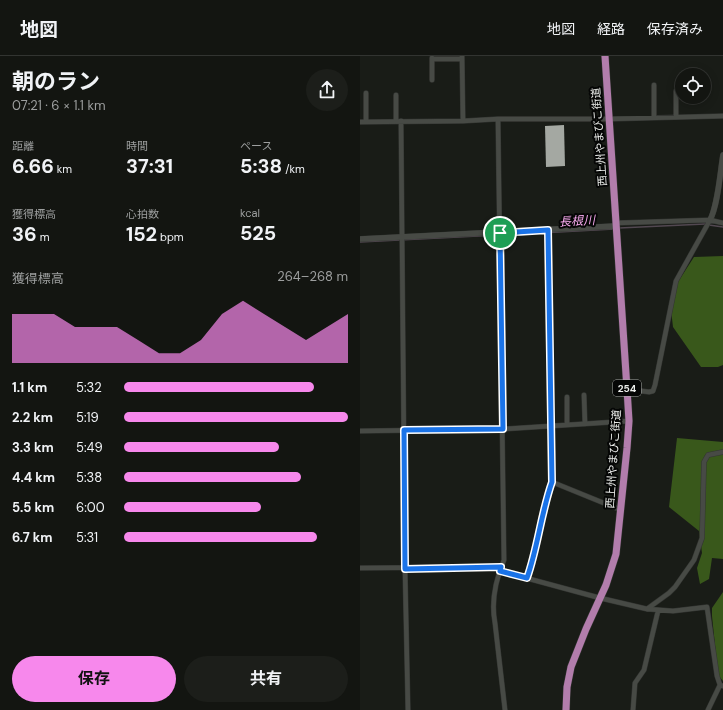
<!DOCTYPE html>
<html lang="ja">
<meta charset="utf-8">
<style>
body{margin:0;font-family:"DM Sans","Noto Sans JP",sans-serif;background:#1c1e1a;color:#f1f3f6;height:100vh;display:flex;flex-direction:column;font-size:15px;white-space:nowrap}
*{box-sizing:border-box;margin:0}
p{font-size:13px;color:#9d9f9f}
.icon{flex:none;width:22px;height:22px;fill:none;stroke:currentColor;stroke-width:2;stroke-linecap:round;stroke-linejoin:round}
.map{position:relative;flex:1;overflow:hidden}
.details{display:flex;flex-direction:column;background:#131511;width:360px}
.details>*{flex:none}
.tools{position:absolute;left:315px;top:12px;display:grid;gap:8px}
.tools a{display:grid;place-items:center;width:36px;height:36px;border-radius:50%;background:#131511;box-shadow:0 2px 10px #0003,0 0 0 1px #323431;font-size:20px}
.pin{position:absolute;display:grid;place-items:center;width:34px;height:34px;color:#fff;margin:-17px;border:2px solid #fff;border-radius:50%;box-shadow:0 1px 4px #0007}
.round{display:grid;place-items:center;flex:none;width:42px;height:42px;border-radius:21px;background:#1c1e1a}
.summary{display:flex;align-items:center;justify-content:space-between;height:68px;padding:0 12px}
h1{font-size:22px;font-weight:700;line-height:30px}
.figures{display:grid;grid-template-columns:repeat(3,1fr);gap:6px;height:68px;padding:4px 12px}
.figures div{display:grid;align-content:center}
.figures b{font-size:20px;font-weight:700}
.figures small{font-size:11px;font-weight:400}
.figures p{font-size:11px}
.chart{height:112px;padding:8px 12px}
.chart p{display:flex;justify-content:space-between}
.chart svg{width:100%;height:72px;margin-top:4px;fill:#f788ec;opacity:.7}
.button{display:flex;gap:8px;margin-top:auto;padding:8px 12px}
.button a{flex:1;height:46px;border-radius:24px;background:#f788ec;color:#111;font-size:16px;font-weight:700;line-height:46px;text-align:center}
.button a+a{background:#1c1e1a;color:#f1f3f6}
ul{padding:0 12px;list-style:none;font-size:13px}
li{display:grid;grid-template-columns:64px 48px 1fr;align-items:center;height:30px}
li i{height:10px;border-radius:5px;background:#f788ec}
header{display:flex;align-items:center;gap:24px;box-sizing:border-box;height:56px;padding:0 20px;background:#131511;border-bottom:1px solid #323431}
header strong{font-size:19px}
nav{display:flex;gap:22px;margin-inline-start:auto;font-size:14px}
main{display:flex;flex:1;min-height:0}
.map>svg:first-child{display:block}
.forest{fill:#39581b}
.lines{fill:none;stroke-linecap:round;stroke-linejoin:round}
.stream{stroke:#524851;stroke-width:1.5}
.building{fill:#a4a8a2}
.minor-casing{stroke:#333532;stroke-width:5.5}
.tertiary-casing{stroke:#333532;stroke-width:6}
.trunk-casing{stroke:#333532;stroke-width:8}
.minor{stroke:#474a45;stroke-width:4.5}
.tertiary{stroke:#474a45;stroke-width:5.5}
.trunk{stroke:#b27dac;stroke-width:7}
.route-casing{stroke:#fff;stroke-width:8}
.route{stroke:#1a73e8;stroke-width:5}
.labels{text-anchor:middle;stroke-width:4;stroke-linejoin:round;paint-order:stroke}
.shield{fill:#050605;stroke:#a7a9a7;stroke-width:1}
.shield-label{font-size:10px;font-weight:bold;fill:#edefec}
.street-label{font-size:11px;fill:#edefec;stroke:#050605}
.water-label{font-size:12px;font-style:italic;fill:#f7a9ee;stroke:#050605}
</style>
<header>
<strong>地図</strong>
<nav><a>地図</a><a>経路</a><a>保存済み</a></nav>
</header>
<main>
<section class="details">
<div class="summary"><div><h1>朝のラン</h1><p>07:21 · 6 × 1.1 km</p></div><a class="round"><svg class="icon" aria-label="share" viewBox="0 0 24 24"><path d="M12 15V3M7 8l5-5 5 5M5 13v7h14v-7"/></svg></a></div>
<div class="figures">
<div><p>距離</p><b>6.66<small> km</small></b></div>
<div><p>時間</p><b>37:31</b></div>
<div><p>ペース</p><b>5:38<small> /km</small></b></div>
</div>
<div class="figures">
<div><p>獲得標高</p><b>36<small> m</small></b></div>
<div><p>心拍数</p><b>152<small> bpm</small></b></div>
<div><p>kcal</p><b>525</b></div>
</div>
<div class="chart"><p><span>獲得標高</span>264–268 m</p>
<svg viewBox="0 0 160 44" preserveAspectRatio="none"><path d="M0 44V14L10 14L20 14L30 22L40 22L50 22L60 30L70 38L80 38L90 30L100 14L110 6L120 14L130 22L140 30L150 22L160 14V44z"/></svg>
</div>
<ul>
<li><b>1.1 km</b>5:32<i style="width:85%"></i></li>
<li><b>2.2 km</b>5:19<i style="width:100%"></i></li>
<li><b>3.3 km</b>5:49<i style="width:69%"></i></li>
<li><b>4.4 km</b>5:38<i style="width:79%"></i></li>
<li><b>5.5 km</b>6:00<i style="width:61%"></i></li>
<li><b>6.7 km</b>5:31<i style="width:86%"></i></li>
</ul>
<div class="button"><a>保存</a><a>共有</a></div>
</section>
<div class="map">
<svg width="363" height="654" viewBox="0 0 363 654">
<rect width="100%" height="100%" fill="#191c17"/>
<path class="forest" d="M 363,200 L 363,309 L 358,311 L 341,311 L 313,271 L 311,254 L 316,229 L 334,201 Z
M 317,382 L 363,386 L 363,503 L 352,502 L 349,523 L 340,528 L 337,512 L 342,497 L 339,475 L 309,451 Z
M 363,536 L 363,625 L 358,619 L 352,560 L 352,552 Z"/>
<g class="lines">
<path class="stream" d="M 349,169 L 363,171
M 259,172 L 345,168
M 141,179 L 254,173
M 0,186 L 138,179"/>
</g>
<path class="building" d="M 204,69 L 205,110 L 186,111 L 185,70 Z"/>
<g class="lines">
<g class="minor-casing">
<path id="minor" d="M 102,0 L 103,65
M 72,2 L 72,24
M 72,3 L 102,3
M 316,35 L 316,61
M 6,37 L 6,66
M 36,39 L 36,65
M 294,61 L 294,29
M 138,63 L 144,504 C 136,523 131,546 135,567 L 145,654
M 41,65 L 45,513 L 48,654
M 0,66 L 103,65 L 138,63 L 249,63 L 363,60
M 256,167 L 350,164 L 363,167
M 267,333 L 289,336 L 293,335 L 295,329 L 316,225 L 350,164
M 224,339 L 225,368
M 207,341 L 207,369
M 0,375 L 143,373 L 269,365
M 192,426 L 261,454
M 0,512 L 141,511
M 140,515 L 240,542 L 287,553 L 313,555 L 347,551 L 357,620 L 360,629 L 363,630
M 167,522 C 178,491 181,457 192,426 L 188,174
M 287,553 L 309,537 L 315,531 L 334,504 L 342,482 L 344,406 L 348,399 L 363,396
M 273,654 L 275,627 L 284,614 L 298,555
M 348,654 L 360,629"/>
</g>
<g class="tertiary-casing">
<path id="tertiary" d="M 350,164 C 358,149 360,117 363,99
M 0,183 L 256,170"/>
</g>
<g class="trunk-casing">
<path id="trunk" d="M 206,654 L 207,631 L 211,611 L 226,573 L 246,529 L 256,498 L 267,392 L 269,365 L 267,333 L 245,0"/>
</g>
<use href="#minor" class="minor"/>
<use href="#tertiary" class="tertiary"/>
<use href="#trunk" class="trunk"/>
</g>
<g class="lines">
<g class="route-casing">
<path id="route" d="M 188,174 L 192,426 C 181,457 178,491 167,522 L 140,515 L 141,511 L 45,513 L 44,374 L 143,373 L 140,177 Z"/>
</g>
<use href="#route" class="route"/>
</g>
<g class="labels">
<rect class="shield" x="253" y="324" width="28" height="16" rx="3"/>
<g class="shield-label">
<text x="267" y="336">254</text>
</g>
<g class="street-label">
<text transform="translate(239 81) rotate(-94)" y="4">西上州やまびこ街道</text>
<text transform="translate(253 403) rotate(-86)" y="4">西上州やまびこ街道</text>
</g>
<g class="water-label">
<text transform="translate(217 165) rotate(-3)" y="4">長根川</text>
</g>
</g>
</svg>
<div class="tools">
<a><svg class="icon" aria-label="locate" viewBox="0 0 24 24"><circle cx="12" cy="12" r="6"/><path d="M12 2v4M12 18v4M2 12h4M18 12h4"/></svg></a>
</div>
<div class="pin" style="left:140px;top:177px;background:#1e9e55"><svg class="icon" aria-label="arrive" viewBox="0 0 24 24"><path d="M6 21V4h12l-3 4 3 4H6"/></svg></div>
</div>
</main>
